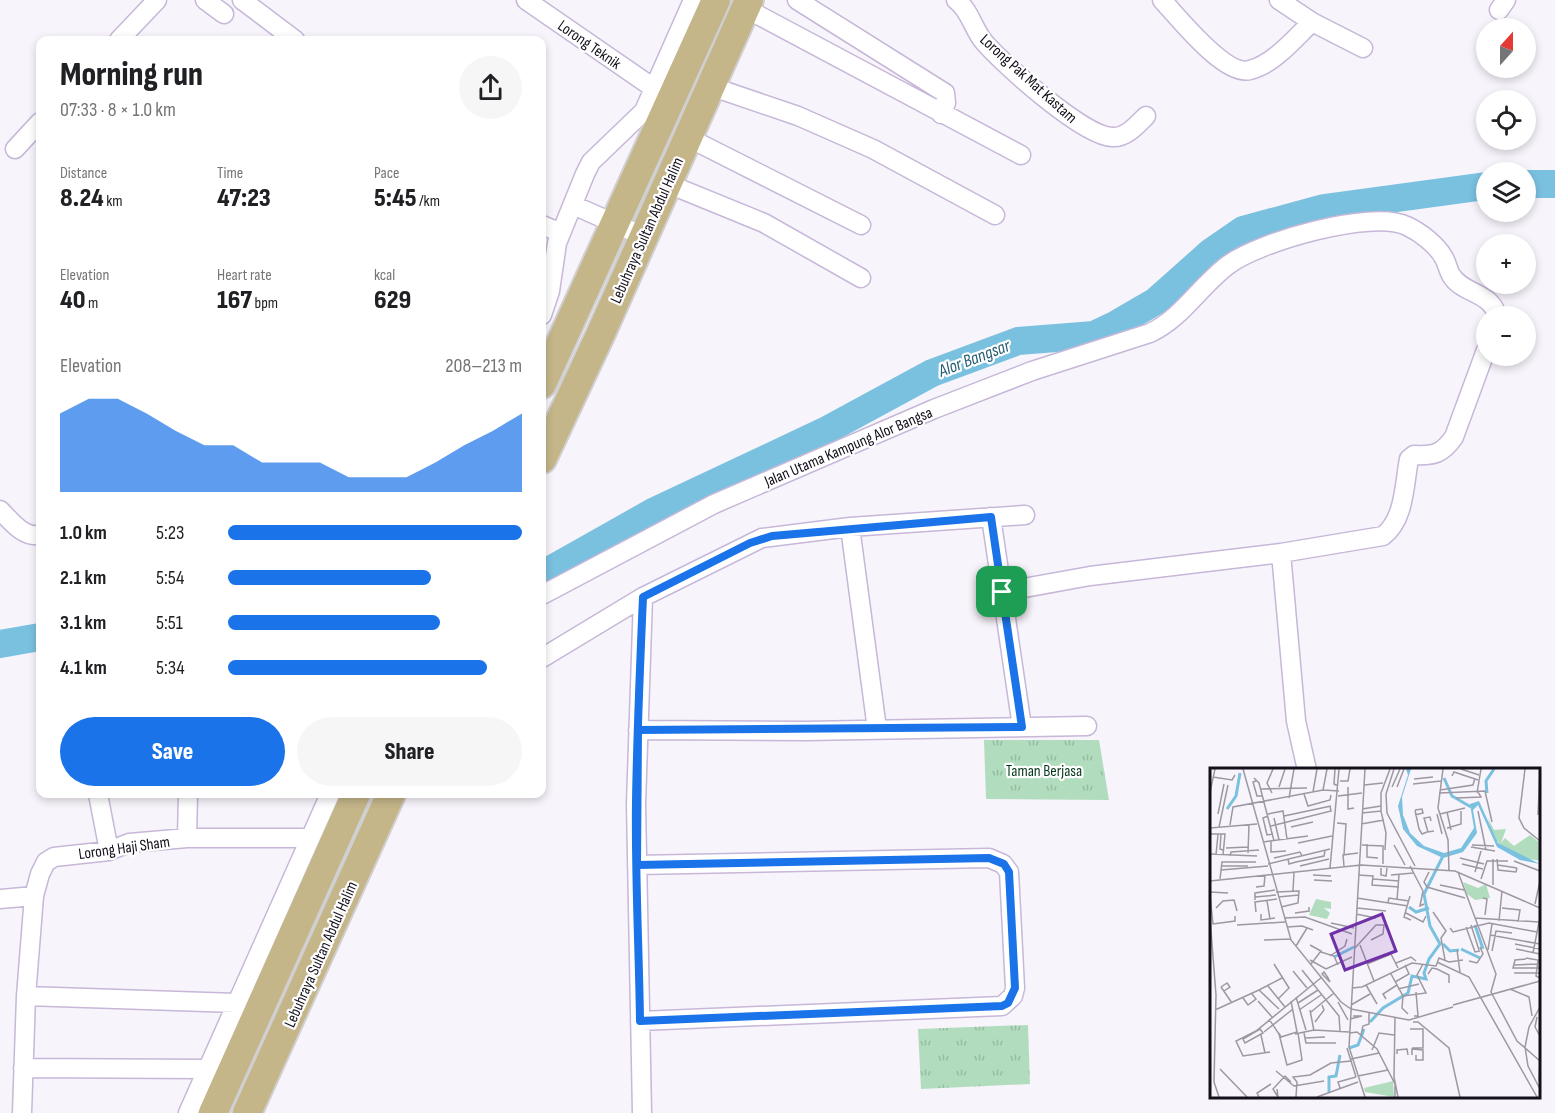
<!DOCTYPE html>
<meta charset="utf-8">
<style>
body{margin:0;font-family:"Sofia Sans Condensed",sans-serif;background:#f6f6f6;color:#202124;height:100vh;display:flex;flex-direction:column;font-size:22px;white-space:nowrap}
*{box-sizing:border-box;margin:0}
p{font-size:20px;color:#757577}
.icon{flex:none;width:33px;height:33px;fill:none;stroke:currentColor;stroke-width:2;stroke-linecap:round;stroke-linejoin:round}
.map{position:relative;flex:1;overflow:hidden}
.panel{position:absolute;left:36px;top:36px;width:510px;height:762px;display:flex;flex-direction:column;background:#fff;border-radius:12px;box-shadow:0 3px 9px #0003}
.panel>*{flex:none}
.needle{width:39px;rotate:21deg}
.controls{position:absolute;left:1476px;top:18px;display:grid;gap:12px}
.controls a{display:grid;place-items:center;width:60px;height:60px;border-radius:50%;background:#fff;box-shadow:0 3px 9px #0003;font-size:30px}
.pin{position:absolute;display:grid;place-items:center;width:51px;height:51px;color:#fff;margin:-26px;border-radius:12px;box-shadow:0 3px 9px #0006}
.round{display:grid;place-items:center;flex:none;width:63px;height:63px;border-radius:32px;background:#f6f6f6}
.head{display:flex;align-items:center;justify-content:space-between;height:102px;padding:0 24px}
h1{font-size:33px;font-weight:800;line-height:45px}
.metrics{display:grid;grid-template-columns:repeat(3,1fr);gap:9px;height:102px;padding:6px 24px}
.metrics div{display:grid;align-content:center}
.metrics b{font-size:26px;font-weight:800}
.metrics small{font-size:16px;font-weight:400}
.metrics p{font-size:16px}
.chart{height:168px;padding:12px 24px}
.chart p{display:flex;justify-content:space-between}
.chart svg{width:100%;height:108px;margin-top:6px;fill:#1a73e8;opacity:.7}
.cta{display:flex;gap:12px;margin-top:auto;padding:12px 24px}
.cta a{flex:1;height:69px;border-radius:36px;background:#1a73e8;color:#fff;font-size:24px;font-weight:800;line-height:69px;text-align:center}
.cta a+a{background:#f6f6f6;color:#202124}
ul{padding:0 24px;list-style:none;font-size:20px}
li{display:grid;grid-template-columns:96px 72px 1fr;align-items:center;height:45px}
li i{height:15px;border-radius:8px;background:#1a73e8}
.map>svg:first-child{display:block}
.grass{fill:url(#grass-tufts)}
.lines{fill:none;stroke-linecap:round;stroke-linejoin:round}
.river{stroke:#7ac1e0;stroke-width:28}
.minor-casing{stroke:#c7b7d8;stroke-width:21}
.primary-casing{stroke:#d0cfd1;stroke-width:32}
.minor{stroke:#fff;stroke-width:18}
.primary{stroke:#c5b689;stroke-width:28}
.route-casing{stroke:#fff;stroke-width:12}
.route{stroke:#1a73e8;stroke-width:8}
.labels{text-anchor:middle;stroke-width:4.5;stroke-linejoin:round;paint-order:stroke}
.street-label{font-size:16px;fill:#140f1a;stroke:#fff}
.park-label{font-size:16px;fill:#07371d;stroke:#fff}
.water-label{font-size:18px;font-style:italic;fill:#255d73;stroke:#fff}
.inset-river{fill:none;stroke:#7ac1e0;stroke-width:3}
.inset-road{fill:none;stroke:#9d98a1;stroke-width:1.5}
.view{fill:#6f31a7;fill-opacity:0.15;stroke:#6f31a7;stroke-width:3}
.inset-edge{fill:none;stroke:#140f1a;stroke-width:3}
</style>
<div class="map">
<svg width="1555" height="1113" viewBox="0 0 1555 1113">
<defs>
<pattern id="grass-tufts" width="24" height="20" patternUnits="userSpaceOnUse" patternTransform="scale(1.5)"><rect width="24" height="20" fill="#b1ddbe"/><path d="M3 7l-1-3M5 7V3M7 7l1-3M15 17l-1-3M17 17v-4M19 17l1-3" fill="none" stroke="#97bca3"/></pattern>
</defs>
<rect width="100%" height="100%" fill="#f8f4fb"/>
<path class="grass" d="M 984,740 L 1099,740 L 1109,800 L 986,799 Z
M 1028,1025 L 1030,1084 L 921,1089 L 918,1029 Z"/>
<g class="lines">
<path class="river" d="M 1526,184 L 1555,184
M 542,573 L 552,569 L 653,512 L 825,431 L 932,373 L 1018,341 L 1094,335 L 1113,326 L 1156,301 L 1211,252 L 1243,230 L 1324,208 L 1486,186
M 0,644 L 40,637"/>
<g class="minor-casing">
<path id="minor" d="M 205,0 L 224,14
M 242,0 L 295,40
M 526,0 L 655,89
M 797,0 L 945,93 L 946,103 L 941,114
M 956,0 C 970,10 973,29 984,42 C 1004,65 1083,136 1112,137 C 1126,138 1137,125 1146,116
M 1162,0 C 1178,17 1225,77 1250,70 C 1274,64 1295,38 1312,22
M 1279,0 L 1312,22 L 1363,48
M 745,8 L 1021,155
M 1499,10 L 1506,0
M 119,40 L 157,0
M 710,86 L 798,116 L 873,149 L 995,215
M 687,137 L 861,225
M 15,149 L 40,122
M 666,183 L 764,223 L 861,278
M 573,205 L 643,236
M 542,225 L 561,233
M 542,315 L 550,291 L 557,243 L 585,174 L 591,162 L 644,111 L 693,0
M 0,510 C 11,521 23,538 40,535
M 991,517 L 1022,727
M 850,527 L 877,729
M 1281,553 L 1296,721 L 1307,770
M 1002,592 L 1090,576 L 1281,553 L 1383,536 C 1405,519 1404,485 1409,459 L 1414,455 C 1434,456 1442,454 1454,437 L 1486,350
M 542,595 L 714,504 L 934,409 L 1032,371 L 1150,333 C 1182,318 1200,286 1228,265 C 1258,242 1372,209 1407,226 C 1420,232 1437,245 1444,258 C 1447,263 1448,270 1451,275 C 1462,294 1492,292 1497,316
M 542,658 L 643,597 L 762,538 L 850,527 L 1025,515
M 638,730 L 805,731 L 1087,726
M 98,794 L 109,851
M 187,838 L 188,794
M 637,865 L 989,858 L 1003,864 L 1009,872 L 1015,988 L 1013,996 L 1002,1006 L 640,1021
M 0,899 L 34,896 L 40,874 L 46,862 L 54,857 L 109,851 L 129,843 L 187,838 L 303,838 L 309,840
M 26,996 L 236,1003
M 23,1068 L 207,1069
M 22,1113 L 26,996 L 34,896
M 188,1113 L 330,794
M 642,1113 L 636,804 L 643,597"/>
</g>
<g class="primary-casing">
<path id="primary" d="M 542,384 L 716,0
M 542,459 L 601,333 L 749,0
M 213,1113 L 356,794
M 247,1113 L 391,794"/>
</g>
<use href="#minor" class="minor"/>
<use href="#primary" class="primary"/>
</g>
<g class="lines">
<g class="route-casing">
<path id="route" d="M 1002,592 L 991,517 L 772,536 L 750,543 L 643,597 C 640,665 637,734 636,802 C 635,875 639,948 640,1021 L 1002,1006 L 1008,1003 L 1015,988 L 1009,872 L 1004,864 L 989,858 L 637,865 L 638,730 L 1022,727 L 1002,592"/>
</g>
<use href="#route" class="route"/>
</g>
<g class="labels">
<g class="street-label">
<text transform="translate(590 44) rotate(35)" y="6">Lorong Teknik</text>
<text transform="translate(1029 78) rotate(42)" y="6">Lorong Pak Mat Kastam</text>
<text transform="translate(646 230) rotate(-66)" y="6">Lebuhraya Sultan Abdul Halim</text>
<text transform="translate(848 446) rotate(-23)" y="6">Jalan Utama Kampung Alor Bangsa</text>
<text transform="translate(124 847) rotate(-8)" y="6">Lorong Haji Sham</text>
<text transform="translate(320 954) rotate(-66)" y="6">Lebuhraya Sultan Abdul Halim</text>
</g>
<g class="park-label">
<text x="1044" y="776">Taman Berjasa</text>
</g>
<g class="water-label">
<text transform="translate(974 358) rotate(-21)" y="6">Alor Bangsar</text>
</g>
</g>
<g transform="translate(1210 768)">
<rect width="330" height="330" fill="#f8f4fb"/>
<path d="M 278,50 L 284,62 L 296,61 L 291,75 L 295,70 L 304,78 L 320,67 L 330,75 L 330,93 L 311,89 L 293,79 L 283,69 ZM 253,114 L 268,120 L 276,116 L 280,130 L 265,132 L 257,126 Z" fill="#b1ddbe"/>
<path d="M 183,313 L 184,329 L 155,324 L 154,320 Z" fill="#b1ddbe"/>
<path d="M 106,131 L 121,134 L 121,141 L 114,140 L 120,145 L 117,151 L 99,147 Z" fill="#b1ddbe"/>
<path d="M 196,1 L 201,1 L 192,29 L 193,47 L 200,65 L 214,78 L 234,85 L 251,80 L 264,60 L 260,36 L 269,33 L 288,75 L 330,96 L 310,92 L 287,79 L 268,37 L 263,42 L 267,65 L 253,84 L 233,90 L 207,78 L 193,61 L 188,38 L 198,7 Z" fill="#7ac1e0"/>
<path class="inset-river" d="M 234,10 L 242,28 L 261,39M 277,25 L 276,13 L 284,1M 17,41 L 26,28 L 30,5M 199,139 L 206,144 L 219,140M 265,157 L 273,181M 233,176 L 240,183 L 249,182M 251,181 L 270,190M 124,189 L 144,179M 160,254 L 173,240 L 198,225 L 202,208 L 216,211 L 214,205 L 219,191 L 230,176 L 220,158 L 214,126 L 233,88M 139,280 L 148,277 L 154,261M 119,324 L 119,309 L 126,308 L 130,287"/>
<path class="inset-road" d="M 33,1 L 81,172 L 131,234 L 141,241M 125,1 L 124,16 L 128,18M 155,1 L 139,279 L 155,329M 184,1 L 176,26 L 177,45 L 205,98M 233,1 L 228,40 L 238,72 L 239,103M 251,1 L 269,7M 315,1 L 309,50 L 314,60 L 330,73M 242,8 L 244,4 L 268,12M 3,9 L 22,12 L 25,7M 44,10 L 49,15 L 64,73M 204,11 L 223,9M 46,13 L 43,14 L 47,28 L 52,28M 130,13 L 138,13 L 140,1M 203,16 L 231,13M 154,17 L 173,15M 69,19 L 75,1M 138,19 L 138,41 L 144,40M 182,19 L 190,1M 187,19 L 194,1M 51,21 L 97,20M 113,22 L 117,1M 230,22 L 263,17 L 265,10M 0,24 L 5,1M 103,24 L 107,1M 62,25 L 57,15 L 63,1M 229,25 L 275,23 L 282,54M 267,25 L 271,1M 94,26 L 98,38 L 120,32 L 121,27M 128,28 L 152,25M 79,30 L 84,1M 246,30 L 271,29 L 268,24M 152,41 L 171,38M 205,42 L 209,61 L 212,66 L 217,64M 205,42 L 212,41 L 213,45 L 205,47M 171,43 L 171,25 L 180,1M 268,43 L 276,82M 237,44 L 241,62M 152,45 L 171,43 L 176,65M 8,46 L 14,16M 58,46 L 73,43 L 77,71M 227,46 L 232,66M 230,46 L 255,40M 328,47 L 330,2M 58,48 L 53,50 L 57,67 L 63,66M 74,48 L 121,38M 64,50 L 69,72M 221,53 L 220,49 L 214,50 L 218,64 L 224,63M 127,55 L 136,56 L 134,87M 151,56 L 174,52M 20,57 L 23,39 L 113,22 L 129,23M 61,58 L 121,43 L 120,38M 9,59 L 18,17M 81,59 L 103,54M 0,60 L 47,56M 237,60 L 251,56 L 251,43M 0,66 L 15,66 L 13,87M 11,66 L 10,81 L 13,82M 61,73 L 61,84 L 76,83M 53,74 L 98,68M 88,75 L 122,68M 157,76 L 157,89 L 168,90M 152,77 L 173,78 L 173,96M 184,77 L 195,97M 262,77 L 284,78M 261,79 L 285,83M 16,80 L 38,79M 175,82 L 176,64M 38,85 L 39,57M 0,86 L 47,88M 6,87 L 8,66M 20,88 L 21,84 L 49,82M 64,90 L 90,84 L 92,88M 250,90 L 274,96M 78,91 L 79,96 L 86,94 L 114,88 L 115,83M 283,91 L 283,117M 287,91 L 288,102 L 306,104 L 307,100M 304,93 L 330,103M 58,96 L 120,81M 252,96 L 273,101M 288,97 L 307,100M 12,98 L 38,98M 90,98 L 119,91M 134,98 L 133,87 L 148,85M 200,98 L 213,123 L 210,138 L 214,136M 120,100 L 129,1M 171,100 L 171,107 L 176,108 L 177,100M 11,102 L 58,98M 219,104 L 214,114 L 217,119 L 255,130M 248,104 L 286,206 L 281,224 L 307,273 L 330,293M 265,104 L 271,83M 103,107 L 121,108M 148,107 L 163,108 L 162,117 L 189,119M 181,107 L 203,105M 10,111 L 12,94 L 46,94M 163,111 L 189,113M 271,111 L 277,93 L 298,93M 104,112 L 122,113M 0,113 L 151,97 L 245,103 L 330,140M 230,117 L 254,122M 46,119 L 54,118 L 55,107M 83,123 L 84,104M 0,124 L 18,125M 66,124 L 89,123 L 88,135 L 71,139M 0,128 L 3,156 L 25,153 L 25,148M 200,128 L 194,149 L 201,152M 45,129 L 66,127M 68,129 L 89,127M 147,130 L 198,138M 273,130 L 277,131 L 275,147M 45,132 L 45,125 L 65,122M 187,132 L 189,107M 57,133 L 60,151M 178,134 L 179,130 L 199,133M 325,136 L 330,113M 6,140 L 13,133 L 24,132 L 27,143M 147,140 L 176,143M 292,140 L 310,142 L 308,154M 46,144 L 45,134 L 67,131M 223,144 L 236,163 L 231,170 L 235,192M 85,145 L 99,143 L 99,139M 196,145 L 213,154 L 216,148M 51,146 L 51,152 L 65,150M 146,146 L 166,150M 0,150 L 6,227 L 4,314 L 9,329M 74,150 L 95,149 L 142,166M 265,150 L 329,154M 289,153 L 292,123M 121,155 L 144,160M 27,157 L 75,154M 261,157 L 269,182M 77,159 L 92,158 L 103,162M 256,159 L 265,184 L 270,183M 240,160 L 243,164 L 279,155 L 327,164M 280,167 L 330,176M 54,172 L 81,171M 305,176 L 330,181M 100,177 L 111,183 L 101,196M 150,177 L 164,213M 86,178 L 97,160M 145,180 L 166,157 L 174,157 L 173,166 L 161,172M 306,181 L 330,186M 247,182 L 250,204M 278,182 L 282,156M 282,183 L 286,163 L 302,165M 111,184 L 124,188 L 128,197M 323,185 L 330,149M 120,188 L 135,178 L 137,171M 316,190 L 328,192 L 326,208 L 330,210M 316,191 L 305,192 L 303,200 L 330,200M 100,192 L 116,201 L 142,189M 259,193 L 267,195 L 273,186 L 270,179M 227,194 L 259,209 L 327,329M 186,195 L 201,189 L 206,193M 64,196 L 79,220 L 68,231M 157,196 L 181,186 L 188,200M 304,197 L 328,196M 92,202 L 129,248 L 130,263M 83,203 L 97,220M 114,204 L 118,210 L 120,214 L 112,206 ZM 304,205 L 329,205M 181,206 L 193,228 L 192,240 L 198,246M 218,206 L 222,200 L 227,201 L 239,207 L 239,215M 185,214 L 199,206 L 195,197M 156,217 L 167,236M 58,218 L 75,239M 11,219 L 22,235M 11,219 L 17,215 L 20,219 L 14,223M 142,220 L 152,219 L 202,195 L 226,198 L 229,190 L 239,194 L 253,192M 188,221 L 209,216M 300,221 L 319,229 L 322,248M 193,228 L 216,225 L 207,207 L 213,196M 86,229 L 96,262M 33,230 L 38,237 L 46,231 L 42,226M 176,231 L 173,226 L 187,217M 48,233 L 62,249M 128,234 L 138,252M 88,235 L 108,222M 141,237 L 160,226M 243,237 L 330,213M 330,239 L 319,259 L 315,279 L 318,298 L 330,321M 69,241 L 49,222 L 72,210M 141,241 L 199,252 L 243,239M 5,242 L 49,222M 89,242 L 111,227M 100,242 L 104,263M 101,244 L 124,225M 204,248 L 208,248 L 206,224M 327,249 L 325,259 L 330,268M 185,250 L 184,309 L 188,329M 59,251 L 69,266 L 77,297 L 92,292 L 88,265M 140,251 L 152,248 L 143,248M 105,254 L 114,242 L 112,237M 203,254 L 208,254 L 239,280 L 250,329M 50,261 L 53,265 L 35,275 L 33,271 ZM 200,261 L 213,261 L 213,280 L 202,280M 54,264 L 83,241M 69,265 L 71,269 L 87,264 L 81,233M 94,265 L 96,275 L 126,275M 140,265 L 147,264 L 167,281 L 185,316 L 185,329M 85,266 L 104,262 L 139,264M 51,267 L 55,285M 151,267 L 153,258 L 159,256 L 159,245M 95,270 L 115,269M 137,280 L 146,309M 162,282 L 169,265 L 184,267M 60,284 L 33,288 L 26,273 L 46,263 L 112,209M 187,286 L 187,282 L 197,281 L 198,287M 202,287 L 202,281 L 213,282 L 213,292 L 206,292 L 206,287M 141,291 L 169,285M 10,301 L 37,329M 66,303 L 84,318 L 114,313M 148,308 L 178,302M 329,313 L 330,293M 130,320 L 128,314 L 146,309M 67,321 L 68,329 L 63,321 L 75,308 L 81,314M 49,329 L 47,325 L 61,316M 86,329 L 87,314 L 83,309 L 100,307 L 121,295 L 141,293M 107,329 L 148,314"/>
<path class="view" d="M 172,146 L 186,183 L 135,202 L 121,166 Z"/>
<rect width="330" height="330" class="inset-edge"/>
</g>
</svg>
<div class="controls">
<a><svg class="needle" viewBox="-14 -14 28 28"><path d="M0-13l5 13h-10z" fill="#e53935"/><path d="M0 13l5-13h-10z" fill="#757577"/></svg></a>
<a><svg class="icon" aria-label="locate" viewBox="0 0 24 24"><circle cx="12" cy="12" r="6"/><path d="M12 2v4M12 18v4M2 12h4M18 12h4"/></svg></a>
<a><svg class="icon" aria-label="layers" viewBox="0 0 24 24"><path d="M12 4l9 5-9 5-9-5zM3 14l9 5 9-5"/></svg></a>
<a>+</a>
<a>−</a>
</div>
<div class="pin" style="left:1002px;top:592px;background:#1e9e55"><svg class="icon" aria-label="arrive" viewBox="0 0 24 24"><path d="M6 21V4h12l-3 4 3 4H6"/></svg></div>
<section class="panel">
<div class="head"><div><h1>Morning run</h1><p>07:33 · 8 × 1.0 km</p></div><a class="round"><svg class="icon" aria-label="share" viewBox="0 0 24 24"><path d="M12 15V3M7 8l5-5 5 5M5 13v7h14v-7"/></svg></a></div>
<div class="metrics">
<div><p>Distance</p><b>8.24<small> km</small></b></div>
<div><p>Time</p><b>47:23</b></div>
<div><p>Pace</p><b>5:45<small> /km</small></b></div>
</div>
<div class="metrics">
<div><p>Elevation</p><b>40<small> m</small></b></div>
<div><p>Heart rate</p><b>167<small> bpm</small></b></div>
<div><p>kcal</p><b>629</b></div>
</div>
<div class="chart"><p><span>Elevation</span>208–213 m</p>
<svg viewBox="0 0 160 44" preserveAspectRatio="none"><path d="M0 44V12L10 6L20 6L30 12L40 19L50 25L60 25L70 32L80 32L90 32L100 38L110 38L120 38L130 32L140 25L150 19L160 12V44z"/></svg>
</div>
<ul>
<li><b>1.0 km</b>5:23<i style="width:100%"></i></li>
<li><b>2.1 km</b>5:54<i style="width:69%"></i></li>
<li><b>3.1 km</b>5:51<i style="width:72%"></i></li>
<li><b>4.1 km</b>5:34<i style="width:88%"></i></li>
</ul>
<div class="cta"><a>Save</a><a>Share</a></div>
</section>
</div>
